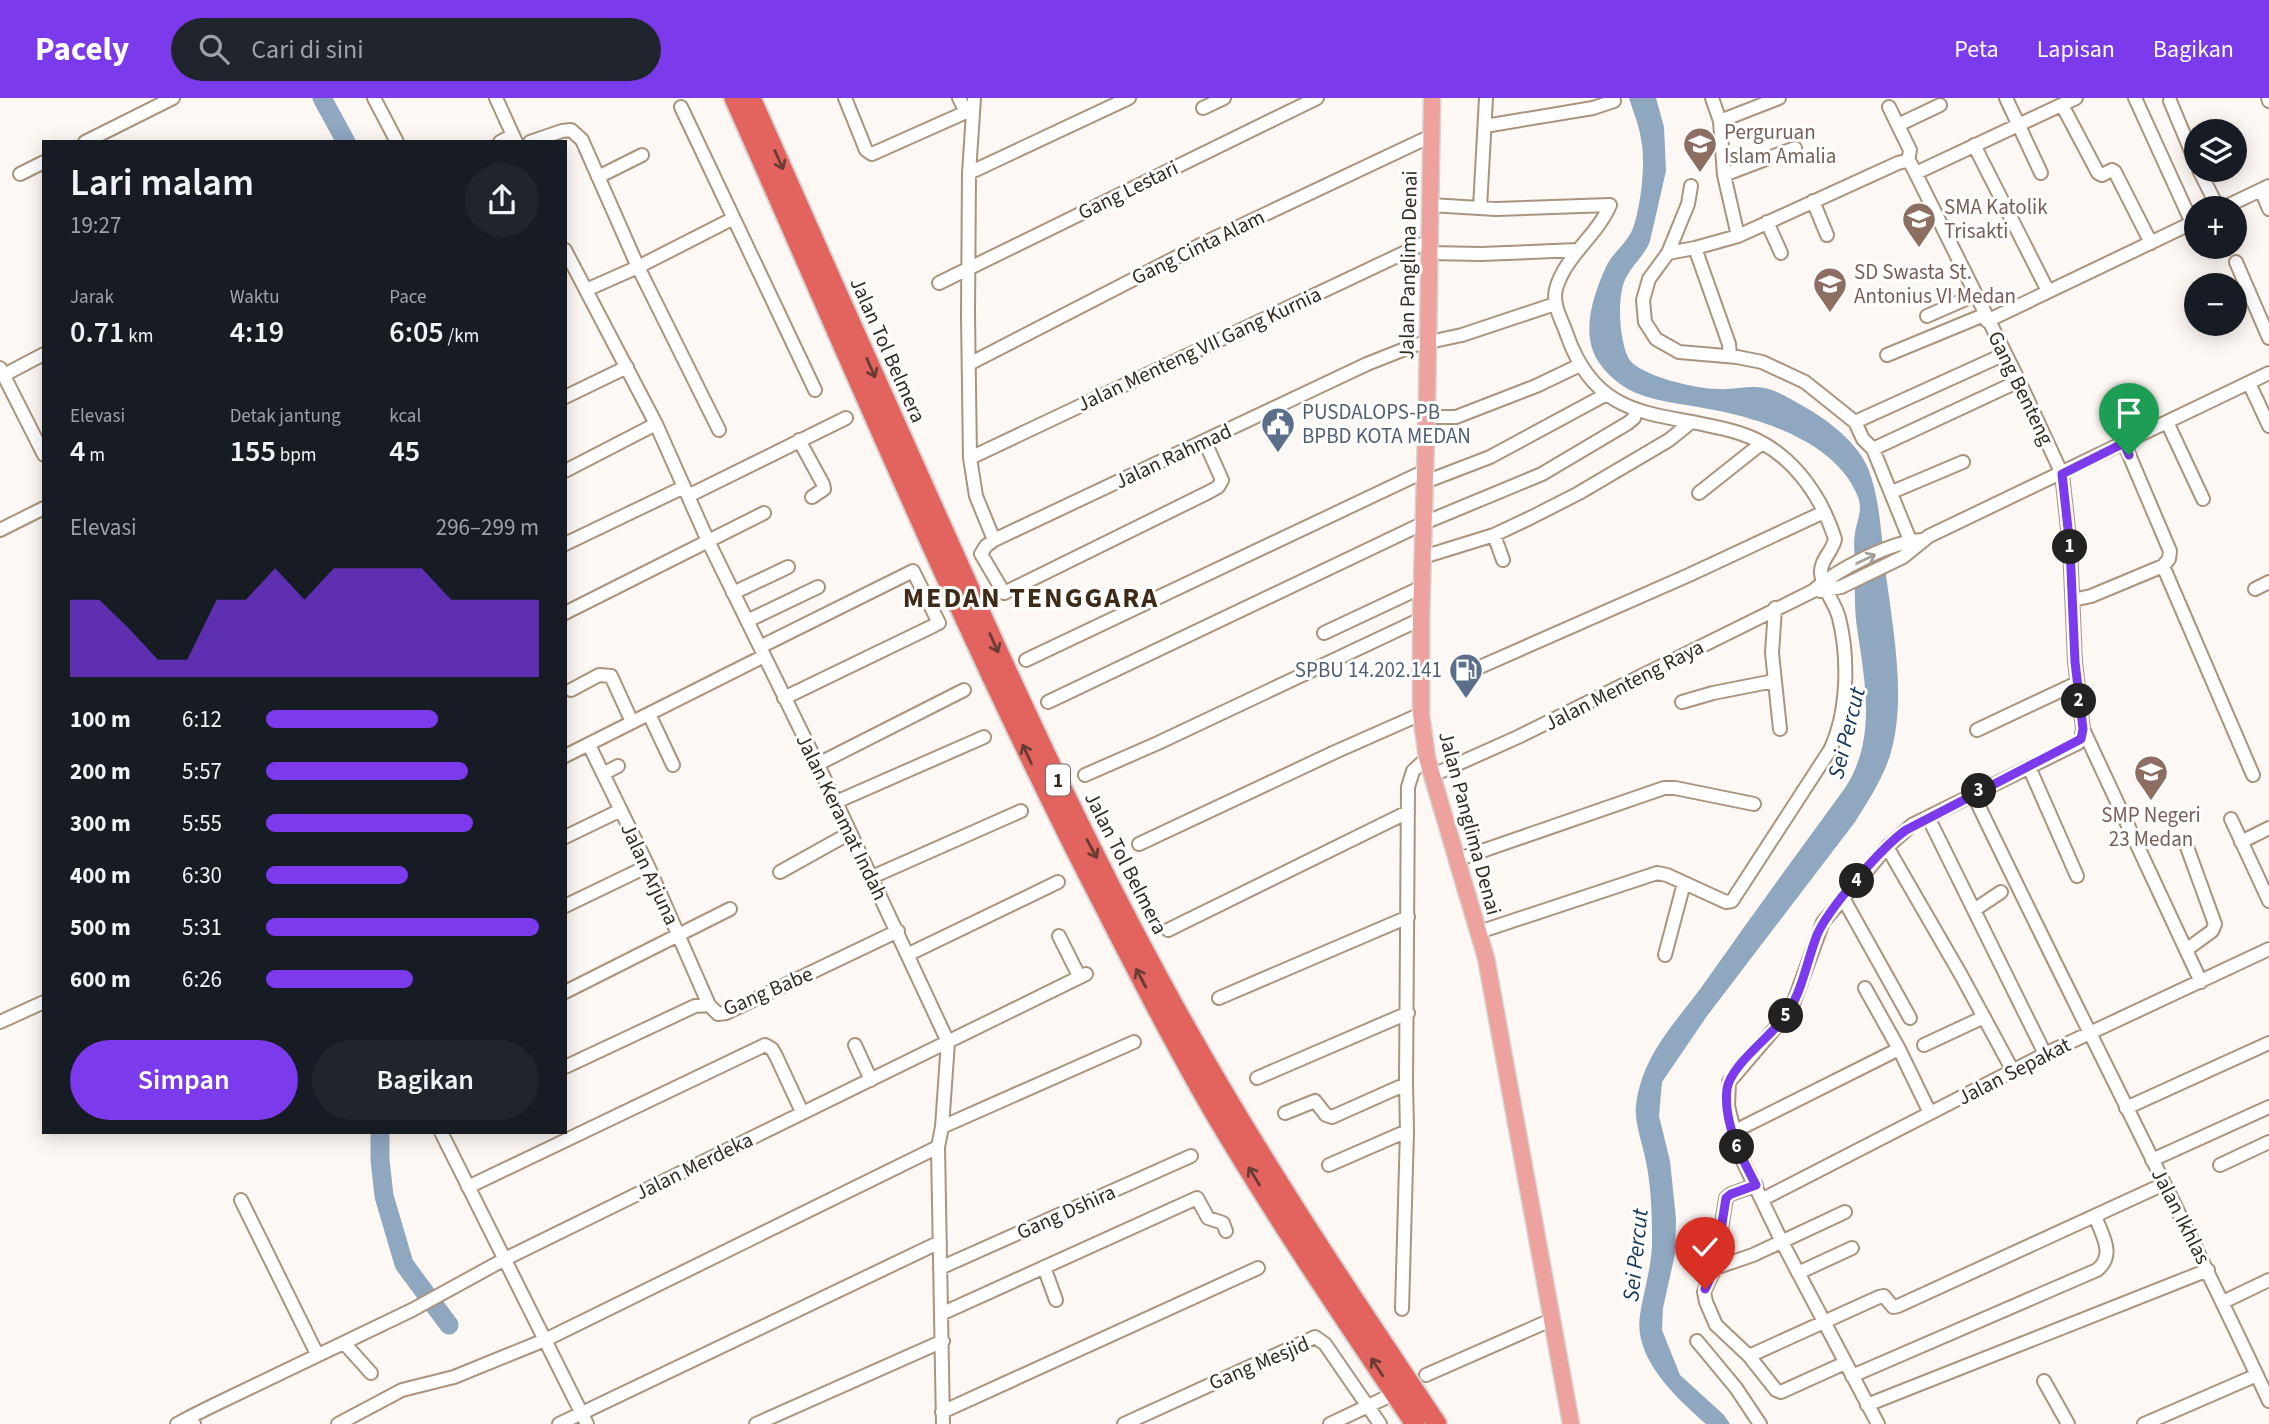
<!DOCTYPE html>
<html lang="id">
<meta charset="utf-8">
<style>
body{margin:0;font-family:"Source Sans 3",sans-serif;background:#20242c;color:#f1f3f6;height:100vh;display:flex;flex-direction:column;font-size:26px;white-space:nowrap}
*{box-sizing:border-box;margin:0}
p{font-size:23px;color:#9ea1a6}
.icon{flex:none;width:38px;height:38px;fill:none;stroke:currentColor;stroke-width:2;stroke-linecap:round;stroke-linejoin:round}
.map{position:relative;flex:1;overflow:hidden}
.panel{position:absolute;left:42px;top:42px;width:525px;height:994px;display:flex;flex-direction:column;background:#171b24;border-radius:0px;box-shadow:0 4px 18px #0003}
.panel>*{flex:none}
.controls{position:absolute;left:2184px;top:21px;display:grid;gap:14px}
.controls a{display:grid;place-items:center;width:63px;height:63px;border-radius:50%;background:#171b24;box-shadow:0 4px 18px #0003;font-size:35px}
.pin{position:absolute;display:grid;place-items:center;width:60px;height:60px;color:#fff;margin:-72px -30px;border-radius:50% 50% 50% 0;rotate:-45deg;box-shadow:0 0 7px #0007}
.pin .icon{rotate:45deg}
.km{position:absolute;width:35px;height:35px;margin:-18px;border-radius:50%;background:#222;color:#fff;font-size:19px;line-height:35px;text-align:center}
.round{display:grid;place-items:center;flex:none;width:74px;height:74px;border-radius:37px;background:#20242c}
.head{display:flex;align-items:center;justify-content:space-between;height:119px;padding:0 28px}
h1{font-size:38px;font-weight:600;line-height:52px}
.metrics{display:grid;grid-template-columns:repeat(3,1fr);gap:10px;height:119px;padding:7px 28px}
.metrics div{display:grid;align-content:center}
.metrics b{font-size:30px;font-weight:600}
.metrics small{font-size:19px;font-weight:400}
.metrics p{font-size:19px}
.chart{height:196px;padding:14px 28px}
.chart p{display:flex;justify-content:space-between}
.chart svg{width:100%;height:126px;margin-top:7px;fill:#7c3aed;opacity:.7}
.cta{display:flex;gap:14px;margin-top:auto;padding:14px 28px}
.cta a{flex:1;height:80px;border-radius:42px;background:#7c3aed;color:#fff;font-size:28px;font-weight:600;line-height:80px;text-align:center}
.cta a+a{background:#20242c;color:#f1f3f6}
ul{padding:0 28px;list-style:none;font-size:23px}
li{display:grid;grid-template-columns:112px 84px 1fr;align-items:center;height:52px}
li i{height:18px;border-radius:9px;background:#7c3aed}
header{display:flex;align-items:center;gap:42px;box-sizing:border-box;height:98px;padding:0 35px;background:#7c3aed;color:#fff}
header strong{font-size:33px}
nav{display:flex;gap:38px;margin-inline-start:auto;font-size:24px}
.search{width:490px;height:63px;background:#20242c;display:flex;align-items:center;gap:18px;box-sizing:border-box;padding:0 24px;border-radius:38px;color:#9ea1a6;font-size:26px}
.map>svg:first-child{display:block}
.water{fill:#90a7c0}
.lines{fill:none;stroke-linecap:round;stroke-linejoin:round}
.river{stroke:#90a7c0;stroke-width:19}
.minor-casing{stroke:#aa947d;stroke-width:16}
.major-casing{stroke:#d6d4d2;stroke-width:19}
.highway-casing{stroke:#d6d4d2;stroke-width:23}
.minor{stroke:#fff;stroke-width:12}
.major{stroke:#eea29e;stroke-width:16}
.highway{stroke:#e3645e;stroke-width:19}
.oneway{stroke:#683b33}
.oneway2{stroke:#a39f9b}
.route-casing{stroke:#fff;stroke-width:14}
.route{stroke:#7c3aed;stroke-width:9}
.labels{text-anchor:middle;stroke-width:6;stroke-linejoin:round;paint-order:stroke}
.shield{fill:#fff;stroke:#706a63;stroke-width:2}
.shield-label{font-size:19px;font-weight:bold;fill:#332a20}
.education-label{font-size:21px;fill:#785e54;stroke:#fff;text-anchor:start}
.street-label{font-size:21px;fill:#332a20;stroke:#fff}
.service-label{font-size:21px;fill:#4e5e75;stroke:#fff;text-anchor:start}
.water-label{font-size:23px;font-style:italic;fill:#133559;stroke:#fff}
.district-label{font-size:28px;font-weight:bold;letter-spacing:2px;fill:#3d2b17;stroke:#fff}
</style>
<header>
<strong>Pacely</strong>
<div class="search"><svg class="icon" aria-label="search" viewBox="0 0 24 24"><circle cx="10" cy="10" r="6"/><path d="M15 15l6 6"/></svg>Cari di sini</div>
<nav><a>Peta</a><a>Lapisan</a><a>Bagikan</a></nav>
</header>
<div class="map">
<svg width="2269" height="1326" viewBox="0 0 2269 1326">
<rect width="100%" height="100%" fill="#fdf8f3"/>
<path class="water" d="M 1629,0 L 1656,0 L 1664,29 L 1666,73 L 1650,143 C 1645,157 1634,165 1627,178 C 1616,195 1619,243 1629,261 C 1640,278 1697,291 1718,291 C 1734,292 1749,287 1765,290 C 1778,293 1792,302 1803,308 C 1828,322 1857,344 1868,370 C 1880,401 1881,436 1885,469 C 1892,526 1907,598 1891,654 C 1884,679 1868,703 1855,724 L 1707,918 L 1662,984 L 1659,1018 L 1670,1063 L 1676,1121 L 1675,1156 L 1663,1210 L 1662,1232 L 1680,1277 L 1724,1317 L 1730,1326 L 1706,1326 C 1677,1300 1633,1261 1640,1217 C 1644,1191 1653,1165 1652,1138 C 1652,1114 1651,1088 1646,1064 C 1643,1047 1634,1024 1636,1007 C 1643,953 1679,922 1708,880 C 1753,816 1799,753 1845,690 C 1877,641 1865,584 1857,530 C 1854,509 1855,488 1855,467 C 1855,457 1853,445 1855,435 C 1857,422 1863,412 1858,399 C 1838,348 1773,325 1724,314 C 1695,307 1664,306 1636,295 C 1617,287 1595,267 1591,246 C 1585,221 1596,191 1606,169 C 1612,155 1627,146 1633,130 C 1641,108 1646,64 1641,41 C 1639,27 1633,13 1629,0 Z"/>
<g class="lines">
<path class="river" d="M 322,0 L 346,44
M 380,1034 L 380,1062 L 384,1098 L 404,1166 L 449,1227"/>
<g class="minor-casing">
<path id="minor" d="M 374,0 L 397,44
M 496,0 L 516,44
M 845,0 L 866,52 L 872,56 L 973,11
M 959,0 L 966,14
M 974,0 L 969,75 L 968,217 L 970,360 L 976,398 L 994,442
M 1712,0 L 1720,23 L 1724,77 L 1738,138
M 2006,0 L 2041,75
M 2135,0 L 2192,125
M 2268,0 L 2269,3
M 2170,3 L 2196,65
M 2062,7 L 2098,75 L 2102,77 L 2112,72 L 2115,74 L 2151,145
M 681,9 L 815,292
M 1889,9 L 1910,52 L 1908,64
M 1203,10 L 1224,0
M 1720,23 L 1779,0
M 1898,27 L 1940,7
M 1485,28 L 1593,10 L 1614,3 L 1612,0
M 85,44 L 173,0
M 500,44 L 513,37
M 530,44 L 562,33 L 571,32 L 582,42 L 638,169 L 719,332
M 1974,47 L 2048,193
M 2199,72 L 2218,110
M 969,75 L 1129,0
M 1916,75 L 2076,0
M 20,76 L 44,64
M 1724,77 L 1795,50
M 598,79 L 642,57
M 1691,88 L 1688,106 L 1668,155 L 1695,150 L 1738,138 L 1898,65 L 1906,63 L 1911,66 L 2019,283 L 2062,376 L 2070,449 L 2075,564 L 2083,631 L 2201,884
M 2261,92 L 2269,111
M 1813,103 L 1827,137
M 1430,107 L 1496,111 L 1610,107 C 1597,138 1565,158 1556,191 C 1552,207 1562,222 1567,237 C 1599,328 1663,312 1739,335 C 1788,350 1820,394 1835,441 C 1833,453 1820,462 1821,475 C 1822,491 1835,504 1839,520 C 1849,560 1848,615 1830,652 L 1732,803 L 1726,804 L 1667,777 L 1657,775 L 1479,834
M 1480,110 L 1486,0
M 2223,110 L 2269,88
M 1767,124 L 1781,155
M 1695,150 L 1729,246 L 1730,258
M 565,152 L 656,326 L 708,443 L 836,704 L 948,944 L 942,1029 L 938,1049 L 943,1326
M 1429,155 L 1481,156 L 1578,152
M 1668,155 L 1649,181 L 1643,202 L 1645,224 L 1656,241 L 1679,254 L 1737,259 L 1762,264 L 1805,284 L 1855,324 L 1863,341 L 1873,351 L 1912,447
M 2236,164 L 2269,240
M 939,185 L 1317,0
M 586,192 L 638,169 L 732,121
M 1927,218 L 1975,197
M 1987,223 L 2196,123
M 1887,257 L 1984,217
M 969,266 L 1202,146 L 1431,38
M 0,270 L 44,357
M 4,277 L 44,256
M 2249,285 L 2269,328
M 565,299 L 627,269
M 1427,319 L 1456,319 L 1536,288 L 1580,267
M 1855,324 L 2005,256
M 2167,324 L 2203,401
M 799,342 L 823,386 L 824,391 L 812,399
M 1205,344 L 1222,382 L 1218,389 L 1207,395 L 1004,495 L 981,456 L 986,448 L 994,442 L 1367,266 L 1415,247 L 1462,237 L 1555,206
M 2124,345 L 2170,453 L 2169,461 L 2163,468
M 1873,351 L 2019,283
M 970,360 L 1429,143
M 565,373 L 656,326
M 1425,384 L 1490,359 L 1605,297
M 1892,394 L 1963,364
M 1699,395 L 1762,345
M 688,398 L 846,320
M 0,432 L 44,410
M 1494,437 L 1503,462
M 565,446 L 684,389
M 1423,459 L 1494,437 L 1532,419 L 1579,395 L 1669,342 L 1690,325
M 2255,491 L 2269,484
M 1820,493 L 1841,489 L 1903,459 L 1929,438 L 2269,275
M 733,495 L 788,469
M 2073,502 L 2091,498 L 2163,468 L 2253,677
M 1775,510 L 1772,555 L 1780,631
M 565,515 L 764,415
M 747,523 L 818,489
M 1324,535 L 1422,489
M 760,549 L 913,473 L 939,525
M 1026,562 L 1425,373
M 1473,572 L 1689,477 L 1824,414
M 571,592 L 599,577 L 611,578 L 632,624
M 784,600 L 935,527
M 1048,604 L 1424,425 L 1542,376 L 1628,325 L 1634,320 L 1636,311
M 1682,604 L 1713,595 L 1774,583
M 649,616 L 673,667
M 1977,632 L 2077,585
M 589,647 L 648,768 L 709,907
M 565,658 L 764,558
M 816,667 L 964,592
M 2029,669 L 2077,778
M 603,676 L 618,668
M 1085,677 L 1158,645 L 1421,521
M 1433,677 L 1518,639 L 1813,493 C 1836,472 1892,443 1922,442
M 1973,696 C 2070,899 2174,1099 2269,1303
M 836,704 L 984,639
M 1928,719 L 2045,956
M 2231,721 L 2269,803
M 565,739 L 621,712
M 2241,744 L 2269,730
M 1139,746 L 1335,654 L 1421,616
M 1887,749 L 1961,877 L 2013,973
M 1456,762 L 1664,690 L 1675,690 L 1754,706
M 780,774 L 850,735
M 872,779 L 1021,713
M 1843,800 L 1910,920
M 565,808 L 648,768
M 1974,812 L 2001,794
M 1168,832 L 1408,714
M 1059,838 L 1079,878
M 2186,852 L 2212,833 L 2215,826 L 2187,749
M 909,856 L 1058,784
M 1665,857 L 1684,785
M 565,894 L 730,811
M 1219,900 L 1408,819
M 0,924 L 44,904
M 855,947 L 871,982
M 1924,947 L 1984,919
M 1899,951 L 1930,1015
M 565,969 L 695,908 L 709,907 L 718,916 L 726,915 L 898,833
M 1257,980 L 1408,915
M 2126,1010 L 2269,945
M 1285,1015 L 1315,1003 L 1326,1017 L 1332,1019 L 1406,986
M 942,1029 L 1134,944
M 441,1034 L 587,1326
M 1733,1034 L 1899,951 L 1865,890
M 2152,1062 L 2269,1009
M 1329,1067 L 1407,1033
M 2220,1067 L 2269,1044
M 1756,1087 L 1731,1096 L 1726,1100 L 1715,1170 L 1704,1194 L 1706,1204 L 1716,1227 L 1749,1258 L 1776,1292 L 1781,1294 L 1845,1265
M 468,1089 L 765,947 L 772,951 L 776,958 L 802,1014
M 1763,1101 L 2045,956 L 2269,851
M 241,1102 L 317,1256
M 1044,1169 L 1056,1202
M 940,1170 L 1191,1058
M 1715,1170 L 1753,1157 L 1845,1114
M 1798,1175 L 1852,1150
M 2223,1204 L 2269,1182
M 1402,1211 L 1407,1033 L 1406,986 L 1408,689 L 1413,673 L 1427,660
M 941,1216 L 1197,1100 L 1208,1120 L 1223,1125 L 1226,1133
M 1697,1243 L 1736,1290 L 1760,1326
M 344,1245 L 371,1275
M 1749,1258 L 1879,1199 L 1884,1198 L 1893,1209 L 1898,1208 L 2164,1086
M 1426,1277 L 1551,1222
M 1852,1278 L 2097,1172 C 2116,1157 2102,1137 2095,1118
M 2044,1283 L 2068,1326
M 1867,1307 L 2208,1172
M 942,1314 L 1258,1170
M 177,1326 L 190,1319
M 194,1326 L 190,1319 L 212,1308 L 412,1212 L 505,1161 L 1086,876
M 338,1326 L 402,1292 L 454,1279 L 545,1242 L 938,1049
M 559,1326 L 940,1144
M 756,1326 L 943,1243
M 1124,1326 L 1315,1239 L 1325,1246 L 1380,1326
M 1330,1326 L 1385,1300
M 1878,1326 L 1782,1144 L 1740,1057 L 1728,1008 L 1729,984 L 1782,922 L 1793,906 L 1823,824 L 1887,749 L 1912,727 L 2078,645 L 2081,641 L 2083,631
M 2144,1326 L 2257,1277"/>
</g>
<g class="major-casing">
<path id="major" d="M 1432,0 L 1427,303 L 1421,521 L 1421,616 L 1427,660 L 1486,860 L 1571,1326"/>
</g>
<g class="highway-casing">
<path id="highway" d="M 734,0 C 855,272 969,547 1106,812 C 1142,883 1179,955 1219,1023 C 1281,1127 1348,1226 1415,1326
M 751,0 C 816,147 881,293 947,440 C 1017,597 1089,754 1173,906 C 1253,1051 1345,1189 1437,1326"/>
</g>
<use href="#minor" class="minor"/>
<use href="#major" class="major"/>
<use href="#highway" class="highway"/>
</g>
<defs><path id="oneway-shaft" d="M-6 0H5M1.5-3L5.5 0L1.5 3" fill="none" stroke-width="1.6" stroke-linecap="round" stroke-linejoin="round" transform="scale(1.75)"/></defs>
<g class="oneway">
<use href="#oneway-shaft" transform="translate(779 62) rotate(66)"/>
<use href="#oneway-shaft" transform="translate(871 270) rotate(66)"/>
<use href="#oneway-shaft" transform="translate(994 545) rotate(66)"/>
<use href="#oneway-shaft" transform="translate(1027 656) rotate(-115)"/>
<use href="#oneway-shaft" transform="translate(1092 751) rotate(62)"/>
<use href="#oneway-shaft" transform="translate(1141 880) rotate(-118)"/>
<use href="#oneway-shaft" transform="translate(1254 1078) rotate(-122)"/>
<use href="#oneway-shaft" transform="translate(1377 1269) rotate(-123)"/>
</g>
<use class="oneway2" href="#oneway-shaft" transform="translate(1866 461) rotate(-26)"/>
<g class="lines">
<g class="route-casing">
<path id="route" d="M 1705,1191 L 1715,1170 L 1726,1100 L 1731,1096 L 1756,1087 C 1741,1059 1723,1024 1727,991 C 1730,968 1769,940 1783,921 C 1802,897 1806,865 1817,837 C 1828,811 1882,749 1906,732 L 2081,641 L 2083,631 L 2075,564 L 2070,449 L 2062,376 L 2124,345 L 2129,357"/>
</g>
<use href="#route" class="route"/>
</g>
<defs>
<g id="school-pin" transform="scale(1.75)"><path d="M0 17L-7.5 6A9.5 9.5 0 1 1 7.5 6Z" fill="#8d6e63" stroke="#fff"/><path d="M0-5L7-2L0 1L-7-2ZM-4 1L0 2.5L4 1V4Q0 6-4 4Z" fill="#fff"/></g>
<g id="civic-pin" transform="scale(1.75)"><path d="M0 17L-7.5 6A9.5 9.5 0 1 1 7.5 6Z" fill="#5c6f8a" stroke="#fff"/><path d="M-.6-6.5H3V-4.5H.6V-3L4-1V1h2V6H-6V1h2V-1L-.6-3ZM-1.2 2.5V6h2.4V2.5Z" fill="#fff"/></g>
<g id="fuel-pin" transform="scale(1.75)"><path d="M0 17L-7.5 6A9.5 9.5 0 1 1 7.5 6Z" fill="#5c6f8a" stroke="#fff"/><path d="M-5.5-6h7V0h2V4h1.3V-2.5L3-4.5l.8-.8L6-3V5H2.5V1h-1V6h-7ZM-4.2-4.7v3.2H.2V-4.7Z" fill="#fff"/></g>
</defs>
<g fill-rule="evenodd">
<use href="#school-pin" x="1700" y="46"/>
<use href="#school-pin" x="1919" y="121"/>
<use href="#school-pin" x="1830" y="186"/>
<use href="#civic-pin" x="1278" y="326"/>
<use href="#fuel-pin" x="1466" y="572"/>
<use href="#school-pin" x="2151" y="674"/>
</g>
<g class="labels">
<rect class="shield" x="1046" y="666.5" width="24" height="31" rx="5"/>
<g class="shield-label">
<text x="1058" y="689">1</text>
</g>
<g class="education-label">
<text x="1724" y="41">Perguruan<tspan x="1724" dy="24">Islam Amalia</tspan></text>
<text x="1944" y="116">SMA Katolik<tspan x="1944" dy="24">Trisakti</tspan></text>
<text x="1854" y="181">SD Swasta St.<tspan x="1854" dy="24">Antonius VI Medan</tspan></text>
<text x="2151" y="724" text-anchor="middle">SMP Negeri<tspan x="2151" dy="24">23 Medan</tspan></text>
</g>
<g class="street-label">
<text transform="translate(1128 92) rotate(-26)" y="7">Gang Lestari</text>
<text transform="translate(1198 149) rotate(-26)" y="7">Gang Cinta Alam</text>
<text transform="translate(1408 167) rotate(-89)" y="7">Jalan Panglima Denai</text>
<text transform="translate(1199 251) rotate(-25)" y="7">Jalan Menteng VII Gang Kurnia</text>
<text transform="translate(888 252) rotate(66)" y="7">Jalan Tol Belmera</text>
<text transform="translate(2021 290) rotate(64)" y="7">Gang Benteng</text>
<text transform="translate(1173 358) rotate(-25)" y="7">Jalan Rahmad</text>
<text transform="translate(1624 587) rotate(-27)" y="7">Jalan Menteng Raya</text>
<text transform="translate(842 719) rotate(64)" y="7">Jalan Keramat Indah</text>
<text transform="translate(1470 725) rotate(75)" y="7">Jalan Panglima Denai</text>
<text transform="translate(1126 765) rotate(63)" y="7">Jalan Tol Belmera</text>
<text transform="translate(650 776) rotate(65)" y="7">Jalan Arjuna</text>
<text transform="translate(768 893) rotate(-23)" y="7">Gang Babe</text>
<text transform="translate(2014 973) rotate(-27)" y="7">Jalan Sepakat</text>
<text transform="translate(694 1068) rotate(-26)" y="7">Jalan Merdeka</text>
<text transform="translate(1066 1114) rotate(-24)" y="7">Gang Dshira</text>
<text transform="translate(2181 1118) rotate(63)" y="7">Jalan Ikhlas</text>
<text transform="translate(1259 1265) rotate(-23)" y="7">Gang Mesjid</text>
</g>
<g class="service-label">
<text x="1302" y="321">PUSDALOPS-PB<tspan x="1302" dy="24">BPBD KOTA MEDAN</tspan></text>
<text x="1442" y="579" text-anchor="end">SPBU 14.202.141</text>
</g>
<g class="water-label">
<text transform="translate(1846 635) rotate(-76)" y="8">Sei Percut</text>
<text transform="translate(1635 1157) rotate(-84)" y="8">Sei Percut</text>
</g>
<g class="district-label">
<text x="1031" y="509">MEDAN TENGGARA</text>
</g>
</g>
</svg>
<div class="controls">
<a><svg class="icon" aria-label="layers" viewBox="0 0 24 24"><path d="M12 4l9 5-9 5-9-5zM3 14l9 5 9-5"/></svg></a>
<a>+</a>
<a>−</a>
</div>
<div class="pin" style="left:2129px;top:357px;background:#1e9e55"><svg class="icon" aria-label="arrive" viewBox="0 0 24 24"><path d="M6 21V4h12l-3 4 3 4H6"/></svg></div>
<div class="pin" style="left:1705px;top:1191px;background:#d93025"><svg class="icon" aria-label="check" viewBox="0 0 24 24"><path d="M5 12l5 5 9-10"/></svg></div>
<b class="km" style="left:2070px;top:449px">1</b>
<b class="km" style="left:2079px;top:603px">2</b>
<b class="km" style="left:1979px;top:693px">3</b>
<b class="km" style="left:1857px;top:783px">4</b>
<b class="km" style="left:1786px;top:918px">5</b>
<b class="km" style="left:1737px;top:1049px">6</b>
<section class="panel">
<div class="head"><div><h1>Lari malam</h1><p>19:27</p></div><a class="round"><svg class="icon" aria-label="share" viewBox="0 0 24 24"><path d="M12 15V3M7 8l5-5 5 5M5 13v7h14v-7"/></svg></a></div>
<div class="metrics">
<div><p>Jarak</p><b>0.71<small> km</small></b></div>
<div><p>Waktu</p><b>4:19</b></div>
<div><p>Pace</p><b>6:05<small> /km</small></b></div>
</div>
<div class="metrics">
<div><p>Elevasi</p><b>4<small> m</small></b></div>
<div><p>Detak jantung</p><b>155<small> bpm</small></b></div>
<div><p>kcal</p><b>45</b></div>
</div>
<div class="chart"><p><span>Elevasi</span>296–299 m</p>
<svg viewBox="0 0 160 44" preserveAspectRatio="none"><path d="M0 44V17L10 17L20 27L30 38L40 38L50 17L60 17L70 6L80 17L90 6L100 6L110 6L120 6L130 17L140 17L150 17L160 17V44z"/></svg>
</div>
<ul>
<li><b>100 m</b>6:12<i style="width:63%"></i></li>
<li><b>200 m</b>5:57<i style="width:74%"></i></li>
<li><b>300 m</b>5:55<i style="width:76%"></i></li>
<li><b>400 m</b>6:30<i style="width:52%"></i></li>
<li><b>500 m</b>5:31<i style="width:100%"></i></li>
<li><b>600 m</b>6:26<i style="width:54%"></i></li>
</ul>
<div class="cta"><a>Simpan</a><a>Bagikan</a></div>
</section>
</div>
